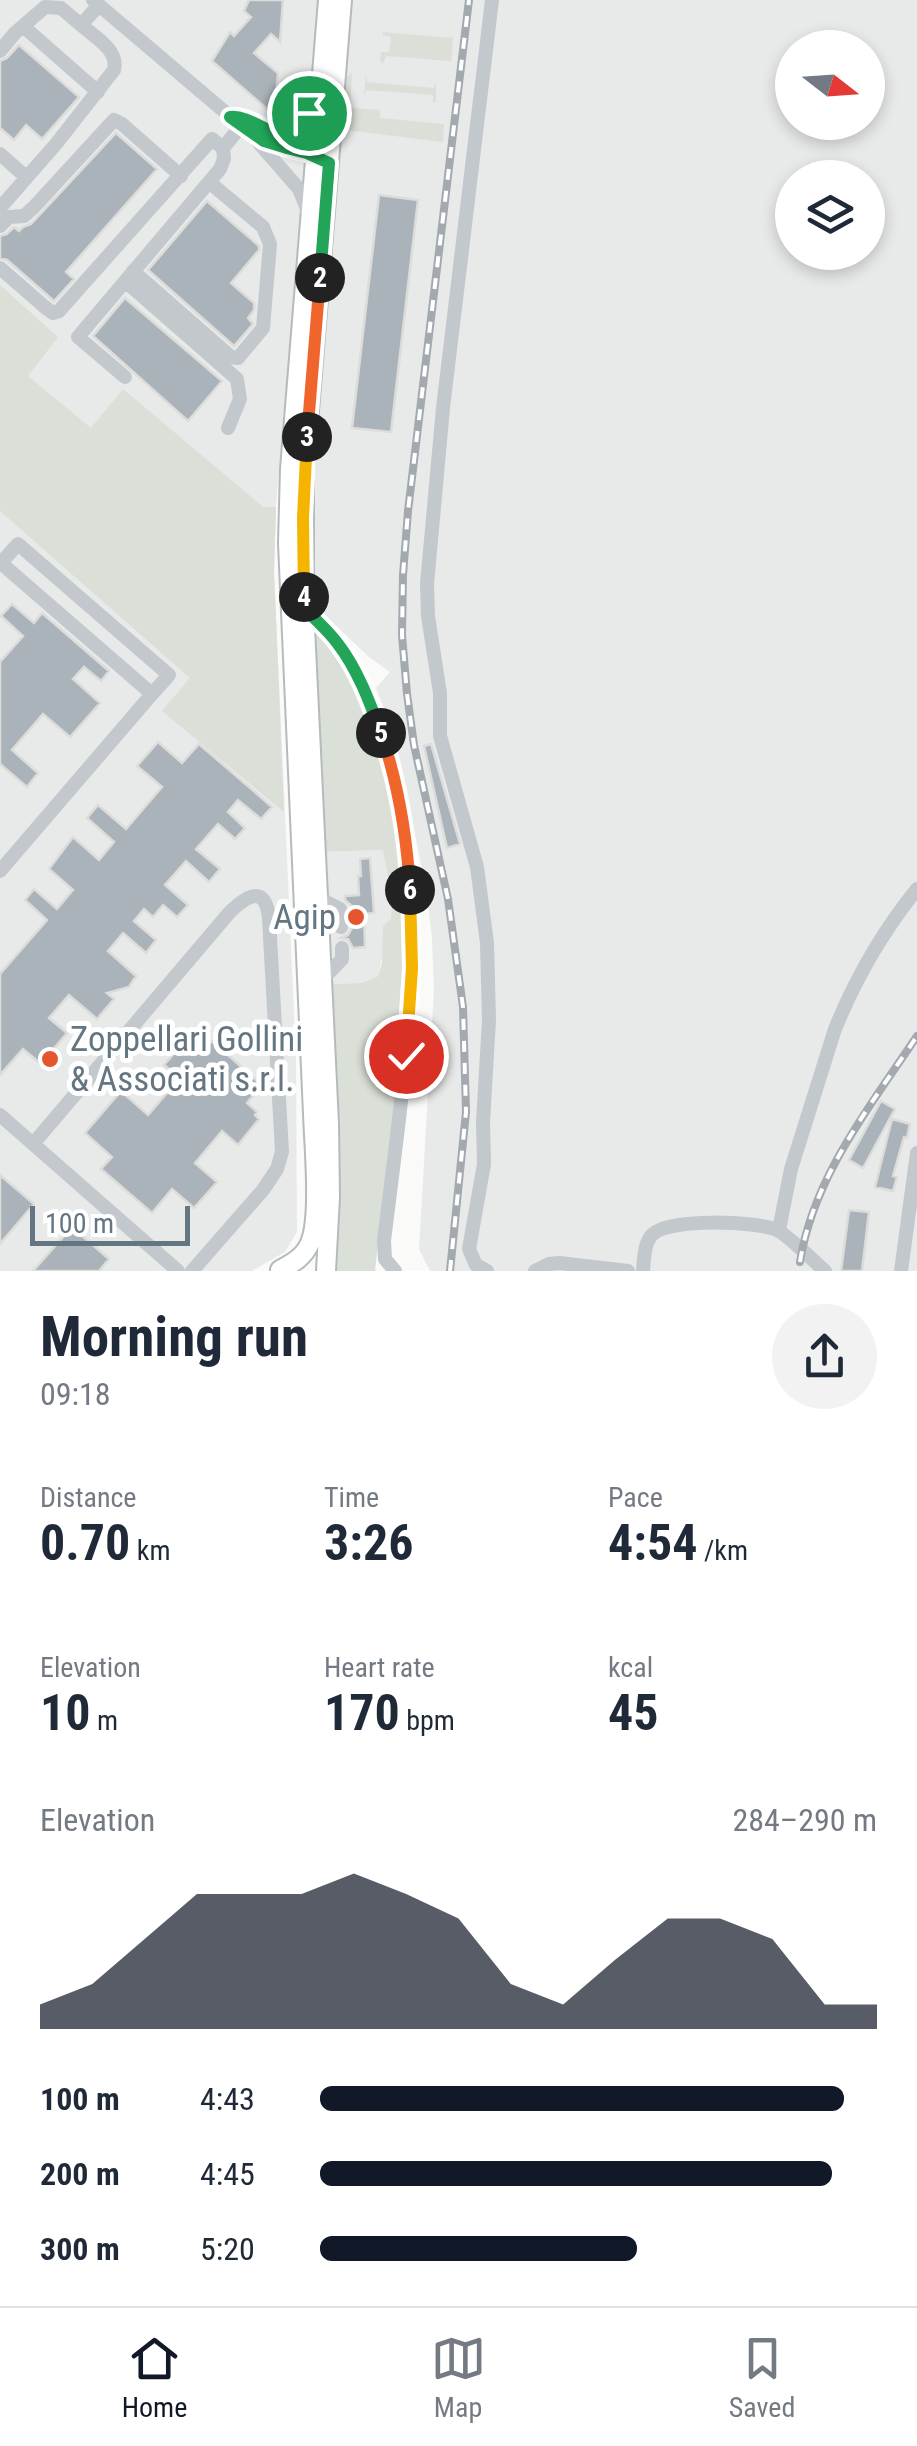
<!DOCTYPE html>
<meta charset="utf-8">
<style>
body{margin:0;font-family:"Roboto Condensed",sans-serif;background:#f2f2f3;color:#1f2937;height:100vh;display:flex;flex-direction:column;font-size:38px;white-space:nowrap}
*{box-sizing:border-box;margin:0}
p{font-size:32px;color:#747a83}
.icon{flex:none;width:55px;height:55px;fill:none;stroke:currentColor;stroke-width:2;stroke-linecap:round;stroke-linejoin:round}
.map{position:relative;height:1271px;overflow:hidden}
.details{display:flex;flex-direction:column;background:#fff;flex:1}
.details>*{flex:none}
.needle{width:65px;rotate:107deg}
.controls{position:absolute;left:775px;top:30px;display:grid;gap:20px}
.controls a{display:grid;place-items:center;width:110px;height:110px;border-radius:50%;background:#fff;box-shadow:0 5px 15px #0003;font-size:50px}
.scale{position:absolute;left:30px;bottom:25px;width:160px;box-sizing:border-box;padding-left:10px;border:5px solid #657683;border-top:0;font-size:28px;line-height:35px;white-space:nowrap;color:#657683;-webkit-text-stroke:8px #fff;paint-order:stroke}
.pin{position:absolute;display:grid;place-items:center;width:85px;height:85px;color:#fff;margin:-42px;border:5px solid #fff;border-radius:50%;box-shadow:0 2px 10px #0007}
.km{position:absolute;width:50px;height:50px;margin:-25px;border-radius:50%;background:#222;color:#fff;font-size:28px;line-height:50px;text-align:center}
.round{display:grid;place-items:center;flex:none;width:105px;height:105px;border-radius:52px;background:#f2f2f3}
.headline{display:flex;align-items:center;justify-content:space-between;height:170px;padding:0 40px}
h1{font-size:55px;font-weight:700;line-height:75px}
.figures{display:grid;grid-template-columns:repeat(3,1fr);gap:15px;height:170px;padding:10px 40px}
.figures div{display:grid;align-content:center}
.figures b{font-size:50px;font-weight:700}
.figures small{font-size:28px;font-weight:400}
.figures p{font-size:28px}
.chart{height:280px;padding:20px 40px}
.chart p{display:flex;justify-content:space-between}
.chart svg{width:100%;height:180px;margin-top:10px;fill:#111827;opacity:.7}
ul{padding:0 40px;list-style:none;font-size:32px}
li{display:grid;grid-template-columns:160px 120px 1fr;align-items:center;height:75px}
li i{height:25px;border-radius:12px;background:#111827}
.dock{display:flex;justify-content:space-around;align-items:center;height:140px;border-top:2px solid #e0e1e3;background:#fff;font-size:28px;color:#747a83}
.dock a{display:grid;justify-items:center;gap:5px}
.dock .active{color:#111827}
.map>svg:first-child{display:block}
.built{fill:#e8e9e9;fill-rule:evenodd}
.green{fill:#dadfd7}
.building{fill:#aab3b9;stroke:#dcdcda;stroke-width:2.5}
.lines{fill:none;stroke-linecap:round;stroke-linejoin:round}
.major-casing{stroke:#b5babe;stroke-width:22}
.path{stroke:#bbbfc2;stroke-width:2.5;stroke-dasharray:5 5;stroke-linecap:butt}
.minor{stroke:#c3c8cc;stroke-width:14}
.major{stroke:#fff;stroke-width:18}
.rail-casing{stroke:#a2aab0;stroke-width:8}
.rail{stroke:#fff;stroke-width:4;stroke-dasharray:11;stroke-linecap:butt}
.split-1-casing{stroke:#fff;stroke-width:20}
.split-2-casing{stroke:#fff;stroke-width:20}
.split-3-casing{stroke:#fff;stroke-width:20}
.split-4-casing{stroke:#fff;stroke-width:20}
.split-5-casing{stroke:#fff;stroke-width:20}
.split-6-casing{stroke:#fff;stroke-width:20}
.split-7-casing{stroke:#fff;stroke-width:20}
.split-1{stroke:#22a559;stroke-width:12}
.split-2{stroke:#22a559;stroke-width:12}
.split-3{stroke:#f0652b;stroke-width:12}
.split-4{stroke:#f5b400;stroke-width:12}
.split-5{stroke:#22a559;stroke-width:12}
.split-6{stroke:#f0652b;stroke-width:12}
.split-7{stroke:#f5b400;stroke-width:12}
.poi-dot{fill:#e4572e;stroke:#fff;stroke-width:4}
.labels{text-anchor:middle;stroke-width:10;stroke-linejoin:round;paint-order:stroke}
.poi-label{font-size:35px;fill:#657683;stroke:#fff;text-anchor:end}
</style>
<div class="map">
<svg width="917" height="1271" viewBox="0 0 917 1271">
<rect width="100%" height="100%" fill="#fafaf8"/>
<path class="built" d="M 0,0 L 318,0 L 276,507 L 274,571 L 296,1057 L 297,1232 L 285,1252 L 252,1271 L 0,1271 Z
M 349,0 L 917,0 L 917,1271 L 430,1271 L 419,1249 L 434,988 L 432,938 L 427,894 L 395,736 L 376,688 L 390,672 L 369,657 L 312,603 L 311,513 L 315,422 ZM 792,48 L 868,48 L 868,122 L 792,122 ZM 792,178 L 868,178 L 868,252 L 792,252 Z
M 384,850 L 392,894 L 391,919 L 378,976 L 361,983 L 329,984 L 323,852 Z"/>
<path class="green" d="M 383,32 L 453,38 L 451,61 L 386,56 L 383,64 L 380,60 L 381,52 L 389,52 L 391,37 L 382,35 Z
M 352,73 L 350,108 L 380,110 L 380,118 L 444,124 L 443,142 L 339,129 L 341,108 L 345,104 L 347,77 Z
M 366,74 L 367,82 L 434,88 L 436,80 L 436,102 L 433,103 L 433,95 L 366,90 L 364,97 Z
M 0,285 L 58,337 L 28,376 L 91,428 L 123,389 L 263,507 L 276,507 L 274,571 L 284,812 L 162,711 L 190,678 L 0,511 Z
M 312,627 C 454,788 398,1076 375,1271 L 333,1271 L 329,984 L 361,983 L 378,976 L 382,963 L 383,926 L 391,919 L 392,894 L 383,850 L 323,852 Z"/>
<path class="building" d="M 249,0 L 283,0 L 280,42 L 271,34 L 254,53 L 278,73 L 274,115 L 212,61 L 230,32 L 234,36 L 251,17 L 244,11 Z
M 19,45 L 79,97 L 42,139 L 26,125 L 14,140 L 0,128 L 0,61 L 7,58 Z
M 116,133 L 157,169 L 66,272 L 74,279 L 54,301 L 7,260 L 0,258 L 0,236 L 7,234 L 14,227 L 19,231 L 23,227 L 31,224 Z
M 379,195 L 418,200 L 391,432 L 352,428 Z
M 207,201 L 259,246 L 259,250 L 231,283 L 254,303 L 254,310 L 248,318 L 253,324 L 234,346 L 148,270 Z
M 125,298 L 222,381 L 188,421 L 93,336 Z
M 12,604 L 34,623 L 42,613 L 109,671 L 101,681 L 84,667 L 73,679 L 100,703 L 70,737 L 43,714 L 12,750 L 38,773 L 27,787 L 0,764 L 0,662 L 23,636 L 1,616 Z
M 158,742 L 182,763 L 199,744 L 272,807 L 261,819 L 238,800 L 228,812 L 245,828 L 235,839 L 218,824 L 196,849 L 220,869 L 209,882 L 186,861 L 165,885 L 188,905 L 177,917 L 163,905 L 153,917 L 144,909 L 134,921 L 156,940 L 146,953 L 123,933 L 108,951 L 136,976 L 129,987 L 107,993 L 114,999 L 97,1019 L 69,995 L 49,1018 L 67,1033 L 41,1064 L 23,1049 L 0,1075 L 0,974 L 47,920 L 25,900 L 34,889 L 57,909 L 73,890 L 49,869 L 73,837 L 99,860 L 114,842 L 87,818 L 98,805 L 126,829 L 162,787 L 137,766 Z
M 431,744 L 460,844 L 447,848 L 424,746 Z
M 370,858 L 374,913 L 364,914 L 365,947 L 353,948 L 348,939 L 341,938 L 348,935 L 353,926 L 352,906 L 345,900 L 345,896 L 359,895 L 358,876 L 361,876 L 360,859 Z
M 191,1034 L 206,1047 L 212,1041 L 262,1085 L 247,1103 L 257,1112 L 255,1115 L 259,1119 L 238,1145 L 222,1131 L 195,1163 L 217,1182 L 194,1208 L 172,1189 L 152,1213 L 101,1169 L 112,1157 L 85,1133 L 121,1091 L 148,1115 L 180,1078 L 164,1065 Z
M 881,1101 L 895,1109 L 863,1168 L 849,1160 Z
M 892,1119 L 910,1124 L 907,1138 L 904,1137 L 893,1176 L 897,1177 L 893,1191 L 875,1187 Z
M 0,1175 L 34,1204 L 0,1244 Z
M 849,1210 L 869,1212 L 862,1271 L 841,1271 Z
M 72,1227 L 109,1259 L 99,1271 L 33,1271 Z"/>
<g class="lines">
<g class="major-casing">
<path id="major" d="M 280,1270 C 293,1263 304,1257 310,1243 C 321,1218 314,1144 313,1114 L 288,543 L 290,469 L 328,0
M 326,1271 L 330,1197 L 329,1124 L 304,607 L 304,473 L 342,0"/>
</g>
<path class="path" d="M 283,134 L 291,132 L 302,124"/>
<path class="minor" d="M 93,0 L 252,135 C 275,147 300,148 323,160
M 24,27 L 98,92
M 0,51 L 15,33 L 45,7 L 61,8 L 81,25
M 259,143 L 299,189 L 309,214
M 0,154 L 26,177
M 0,208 L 56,144 L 114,70 C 119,50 95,37 81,25 L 99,5
M 0,226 L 9,217 L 24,216 L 34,207 L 114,120 L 122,124 L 181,176
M 0,268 L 46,308 L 53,313 L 59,311 L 212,139 L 223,148
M 133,271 L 231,357 L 238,358 L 263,328 L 270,244 L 263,227 L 209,182
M 125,281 L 237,379 L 240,399 L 228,428
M 125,377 L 78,337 L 220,169 L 224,159 L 223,148 L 241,126
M 0,564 L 18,544 L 169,675 L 152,694
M 304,607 C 316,620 330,632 340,646 C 370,690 386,743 397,795 C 427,945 402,1091 384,1241 L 385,1259 L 395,1271
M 0,871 L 152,694 L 1,563
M 318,898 L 340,909 L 341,927
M 322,980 L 342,959 L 342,948
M 0,1115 L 178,1271
M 33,1144 L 229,913 C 246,896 266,883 269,919 L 282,1152 L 277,1169 L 263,1190 L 192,1271
M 779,1230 L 791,1169 L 835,1029 C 855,980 883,931 917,889
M 487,1271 L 476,1265 L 469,1249 L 484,1164 L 483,1122 L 489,1020 L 487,943 L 477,867 L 440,736 L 440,693 L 428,616 L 427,584 L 443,408 L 492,0
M 535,1271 L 549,1264 L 559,1263 L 628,1271
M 643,1271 C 644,1259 644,1242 653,1234 C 670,1218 756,1221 777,1230 C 785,1233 816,1263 825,1271
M 901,1271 L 917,1153"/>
<use href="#major" class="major"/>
<g class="rail-casing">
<path id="rail" d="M 800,1262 C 813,1177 871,1105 917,1036
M 450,1271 L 466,1112 L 463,1007 L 448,899 L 414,745 L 407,694 L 402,635 L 403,575 L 408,511 L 469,0"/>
</g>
<use href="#rail" class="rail"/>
</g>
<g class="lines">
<g class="split-1-casing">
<path id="split-1" d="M 287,148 L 264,141 L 230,117 C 260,114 285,160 309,113"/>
</g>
<g class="split-2-casing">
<path id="split-2" d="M 287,148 L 307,153 L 329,163 L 320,278"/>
</g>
<g class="split-3-casing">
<path id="split-3" d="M 307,437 L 320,278"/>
</g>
<g class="split-4-casing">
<path id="split-4" d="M 304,597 L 303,518 L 307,437"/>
</g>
<g class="split-5-casing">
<path id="split-5" d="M 304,597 L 304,607 C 315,620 328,630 338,644 C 358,670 370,703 381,733"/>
</g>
<g class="split-6-casing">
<path id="split-6" d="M 381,733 C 398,783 407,838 410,890"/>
</g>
<g class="split-7-casing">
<path id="split-7" d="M 406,1056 L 412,968 L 410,890"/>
</g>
<use href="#split-1" class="split-1"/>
<use href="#split-2" class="split-2"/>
<use href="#split-3" class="split-3"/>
<use href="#split-4" class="split-4"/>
<use href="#split-5" class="split-5"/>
<use href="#split-6" class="split-6"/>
<use href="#split-7" class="split-7"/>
</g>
<g class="poi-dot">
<circle cx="356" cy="917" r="10"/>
<circle cx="50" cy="1059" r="10"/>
</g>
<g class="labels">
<g class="poi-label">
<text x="336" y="929">Agip</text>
<text x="70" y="1051" text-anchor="start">Zoppellari Gollini<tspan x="70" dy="40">&amp; Associati s.r.l.</tspan></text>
</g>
</g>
</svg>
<div class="controls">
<a><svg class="needle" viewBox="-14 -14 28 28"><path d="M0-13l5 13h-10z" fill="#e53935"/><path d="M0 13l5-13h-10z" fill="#747a83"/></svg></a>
<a><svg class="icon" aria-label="layers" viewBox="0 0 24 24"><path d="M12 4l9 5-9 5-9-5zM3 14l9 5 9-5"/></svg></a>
</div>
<div class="scale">100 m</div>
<div class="pin" style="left:309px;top:113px;background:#1e9e55"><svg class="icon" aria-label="arrive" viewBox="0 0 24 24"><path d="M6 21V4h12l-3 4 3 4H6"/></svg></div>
<div class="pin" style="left:406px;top:1056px;background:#d93025"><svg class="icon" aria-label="check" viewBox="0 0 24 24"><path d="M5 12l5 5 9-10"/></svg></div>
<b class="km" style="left:320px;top:278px">2</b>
<b class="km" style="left:307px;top:437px">3</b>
<b class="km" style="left:304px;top:597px">4</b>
<b class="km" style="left:381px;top:733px">5</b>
<b class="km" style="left:410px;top:890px">6</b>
</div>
<section class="details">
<div class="headline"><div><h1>Morning run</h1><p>09:18</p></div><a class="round"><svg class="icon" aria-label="share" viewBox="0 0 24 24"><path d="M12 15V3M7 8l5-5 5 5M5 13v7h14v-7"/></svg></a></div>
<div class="figures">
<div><p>Distance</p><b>0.70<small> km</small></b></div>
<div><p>Time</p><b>3:26</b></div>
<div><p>Pace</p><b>4:54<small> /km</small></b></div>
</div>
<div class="figures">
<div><p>Elevation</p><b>10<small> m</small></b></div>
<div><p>Heart rate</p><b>170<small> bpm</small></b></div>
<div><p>kcal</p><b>45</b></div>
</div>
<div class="chart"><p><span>Elevation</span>284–290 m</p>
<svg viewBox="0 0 160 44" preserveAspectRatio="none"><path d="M0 44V38L10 33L20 22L30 11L40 11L50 11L60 6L70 11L80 17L90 33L100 38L110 27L120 17L130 17L140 22L150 38L160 38V44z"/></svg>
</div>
<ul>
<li><b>100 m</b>4:43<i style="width:94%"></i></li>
<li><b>200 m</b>4:45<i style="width:92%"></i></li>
<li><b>300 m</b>5:20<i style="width:57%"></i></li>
</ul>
</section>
<nav class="dock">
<a class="active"><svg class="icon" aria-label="home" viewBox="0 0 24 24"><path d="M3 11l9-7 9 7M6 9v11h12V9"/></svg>Home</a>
<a><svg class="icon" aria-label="map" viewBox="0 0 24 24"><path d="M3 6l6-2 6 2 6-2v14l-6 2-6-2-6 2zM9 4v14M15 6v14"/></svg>Map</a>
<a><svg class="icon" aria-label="saved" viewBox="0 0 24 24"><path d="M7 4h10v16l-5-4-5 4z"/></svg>Saved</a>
</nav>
